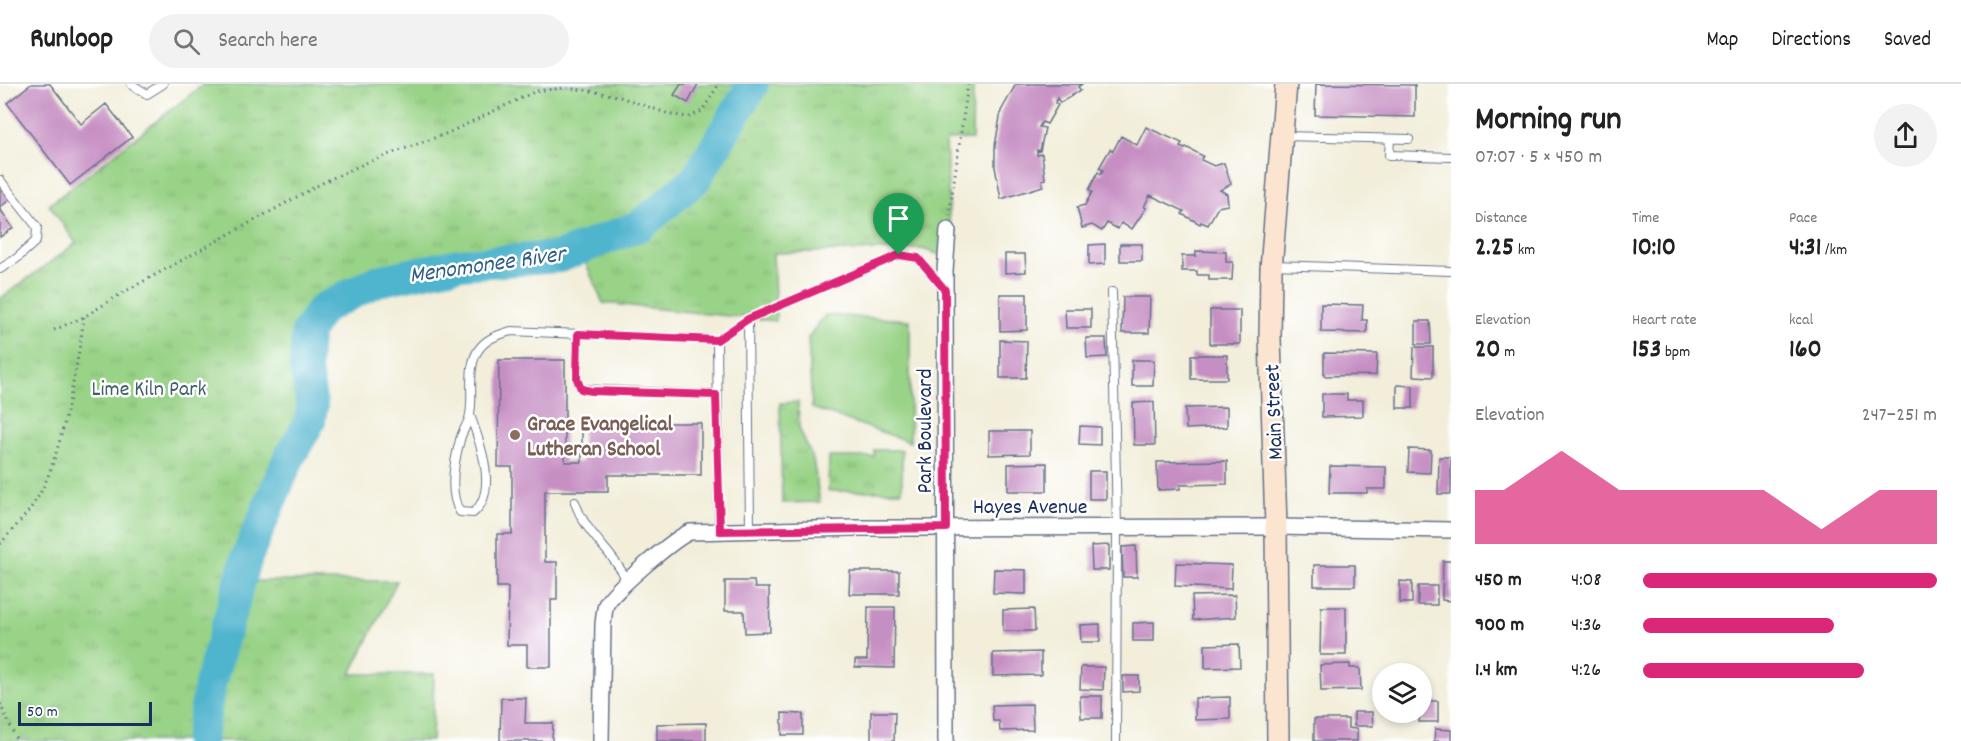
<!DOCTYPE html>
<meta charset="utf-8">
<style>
body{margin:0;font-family:Dekko,sans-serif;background:#f2f2f2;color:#222;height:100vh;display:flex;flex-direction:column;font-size:22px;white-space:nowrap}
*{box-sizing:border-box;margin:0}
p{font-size:20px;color:#767676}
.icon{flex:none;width:33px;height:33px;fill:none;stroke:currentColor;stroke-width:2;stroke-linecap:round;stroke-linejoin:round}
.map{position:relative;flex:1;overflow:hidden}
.drawer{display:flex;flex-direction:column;background:#fff;width:510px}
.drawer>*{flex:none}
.fabs{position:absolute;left:1372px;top:579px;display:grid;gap:12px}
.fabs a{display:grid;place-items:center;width:60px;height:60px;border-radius:50%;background:#fff;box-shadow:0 3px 9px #0003;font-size:30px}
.scale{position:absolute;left:18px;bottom:15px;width:134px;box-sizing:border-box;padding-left:6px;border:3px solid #1b2f5e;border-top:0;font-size:16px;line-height:21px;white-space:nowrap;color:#1b2f5e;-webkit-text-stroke:4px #fff;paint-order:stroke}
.pin{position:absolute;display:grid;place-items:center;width:51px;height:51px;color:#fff;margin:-62px -26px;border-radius:50% 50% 50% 0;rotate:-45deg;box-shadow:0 0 6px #0007}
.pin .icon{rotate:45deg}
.round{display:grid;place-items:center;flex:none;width:63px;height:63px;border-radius:32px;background:#f2f2f2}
.headline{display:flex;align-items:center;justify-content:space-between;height:102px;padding:0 24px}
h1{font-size:33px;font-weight:800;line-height:45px}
.figures{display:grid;grid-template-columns:repeat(3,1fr);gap:9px;height:102px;padding:6px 24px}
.figures div{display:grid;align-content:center}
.figures b{font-size:26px;font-weight:800}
.figures small{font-size:16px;font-weight:400}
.figures p{font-size:16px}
.chart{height:168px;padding:12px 24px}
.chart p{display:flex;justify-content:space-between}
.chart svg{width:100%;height:108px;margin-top:6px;fill:#db2777;opacity:.7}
ul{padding:0 24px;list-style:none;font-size:20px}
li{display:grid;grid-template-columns:96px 72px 1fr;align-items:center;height:45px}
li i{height:15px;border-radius:8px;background:#db2777}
header{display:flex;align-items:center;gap:36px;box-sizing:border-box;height:84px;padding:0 30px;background:#fff;border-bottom:2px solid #e0e0e0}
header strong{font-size:28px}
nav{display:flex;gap:33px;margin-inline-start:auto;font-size:21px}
.search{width:420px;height:54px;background:#f2f2f2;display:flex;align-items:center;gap:15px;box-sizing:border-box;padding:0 21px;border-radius:33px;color:#767676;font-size:22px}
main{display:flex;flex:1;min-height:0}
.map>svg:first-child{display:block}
.park{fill:url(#park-tufts);stroke:#5a8172;stroke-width:1.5}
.pitch{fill:#99d387;stroke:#5a8172;stroke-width:1.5}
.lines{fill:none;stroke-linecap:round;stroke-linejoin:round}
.river{stroke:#50b4ce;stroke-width:32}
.building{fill:#c68fc3}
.service-casing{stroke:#667289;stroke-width:10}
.minor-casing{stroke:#667289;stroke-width:18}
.secondary-casing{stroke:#667289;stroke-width:24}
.path{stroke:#667289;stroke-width:3;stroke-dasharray:1.5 4.5;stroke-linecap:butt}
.service{stroke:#fff;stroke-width:8}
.minor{stroke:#fff;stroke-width:15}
.secondary{stroke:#fce5d0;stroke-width:21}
.route-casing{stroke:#fff;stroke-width:12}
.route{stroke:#db2777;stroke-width:8}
.education-dot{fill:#8d6e63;stroke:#fff;stroke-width:2}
.labels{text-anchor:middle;stroke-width:5;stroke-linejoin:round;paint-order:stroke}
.park-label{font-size:22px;fill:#41606a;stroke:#fff}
.street-label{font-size:22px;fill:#1b2f5e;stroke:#fff}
.education-label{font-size:22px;font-weight:bold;fill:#785e54;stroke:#fff;text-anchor:start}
.water-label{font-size:24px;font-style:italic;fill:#2e5e85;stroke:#fff}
</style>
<header>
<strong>Runloop</strong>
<div class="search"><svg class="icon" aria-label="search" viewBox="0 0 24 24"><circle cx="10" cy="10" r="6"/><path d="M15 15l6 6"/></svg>Search here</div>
<nav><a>Map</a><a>Directions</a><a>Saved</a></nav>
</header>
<main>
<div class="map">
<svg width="1451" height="657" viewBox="0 0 1451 657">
<defs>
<pattern id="park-tufts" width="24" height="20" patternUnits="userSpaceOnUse" patternTransform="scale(1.5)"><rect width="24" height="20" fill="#99d387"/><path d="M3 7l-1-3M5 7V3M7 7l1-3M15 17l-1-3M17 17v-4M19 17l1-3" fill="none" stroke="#83b577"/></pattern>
</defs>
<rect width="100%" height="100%" fill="#fff"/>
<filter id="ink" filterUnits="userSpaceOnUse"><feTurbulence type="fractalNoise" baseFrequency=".0167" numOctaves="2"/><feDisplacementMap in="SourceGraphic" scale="12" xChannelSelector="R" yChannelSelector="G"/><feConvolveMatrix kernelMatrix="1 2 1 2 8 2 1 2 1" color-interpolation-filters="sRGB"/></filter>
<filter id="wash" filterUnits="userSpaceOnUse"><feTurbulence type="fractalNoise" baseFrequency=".008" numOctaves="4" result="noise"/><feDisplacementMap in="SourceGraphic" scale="24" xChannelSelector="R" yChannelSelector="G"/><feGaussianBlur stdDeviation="1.35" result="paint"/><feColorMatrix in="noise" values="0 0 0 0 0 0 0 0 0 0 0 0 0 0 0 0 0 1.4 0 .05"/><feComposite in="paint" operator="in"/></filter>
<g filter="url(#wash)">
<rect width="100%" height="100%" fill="#f2eeda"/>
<path class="park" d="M 204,0 L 973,0 L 972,55 L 946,56 L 951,174 L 922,165 L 773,169 L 776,237 L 603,219 L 574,152 L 540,166 L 462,172 L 376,185 L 336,201 L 314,219 L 296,248 L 295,268 L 301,307 L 299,334 L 285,368 L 256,417 L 230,497 L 397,497 L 351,590 L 434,590 L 432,657 L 0,657 L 0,215 L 76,159 L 49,121 Z
M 798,318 L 799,344 L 813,376 L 820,418 L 782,419 L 780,319 Z
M 874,366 L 902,366 L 902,407 L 828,407 L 829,373 L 874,373 Z"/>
<path class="pitch" d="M 825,231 L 910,236 L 910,358 L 812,324 L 808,254 Z"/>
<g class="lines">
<path class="river" d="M 200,657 L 211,596 L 247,473 L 288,376 L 310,337 L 312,321 L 305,283 L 307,248 L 322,225 L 377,197 L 459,180 L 559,173 L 641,141 L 695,96 L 753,0"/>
</g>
<g id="blocks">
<path class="building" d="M 31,0 L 50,0 L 81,40 L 106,20 L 132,53 L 70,101 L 7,19 Z
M 681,0 L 698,0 L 688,19 L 674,11 Z
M 1016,0 L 1082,0 L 1078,3 L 1081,6 L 1060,19 L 1057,14 L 1055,19 L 1058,21 L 1047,40 L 1042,38 L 1039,43 L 1045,44 L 1040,67 L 1037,66 L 1037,71 L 1042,70 L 1045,95 L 1042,96 L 1043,102 L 1001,115 L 995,83 L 995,62 L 1001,27 Z
M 1316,0 L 1415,1 L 1415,33 L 1315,31 Z
M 1146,43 L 1182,59 L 1180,63 L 1185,65 L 1186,63 L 1203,72 L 1201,76 L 1214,82 L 1224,79 L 1231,100 L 1220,106 L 1227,110 L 1228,121 L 1218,123 L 1208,141 L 1201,138 L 1200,140 L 1182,130 L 1184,127 L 1150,111 L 1144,123 L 1146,124 L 1132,145 L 1121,139 L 1118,145 L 1107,139 L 1102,147 L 1092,141 L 1082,144 L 1077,123 L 1085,121 L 1092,108 L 1089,106 L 1098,88 L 1101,90 L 1103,86 L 1099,84 L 1110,65 L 1113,67 L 1121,52 L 1137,61 Z
M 4,102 L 12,114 L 0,123 L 0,105 Z
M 0,125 L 13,144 L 0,153 Z
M 1105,160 L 1105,180 L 1089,181 L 1089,161 Z
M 1120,160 L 1142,160 L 1142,177 L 1120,177 Z
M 1196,167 L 1226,168 L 1226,178 L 1233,178 L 1232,196 L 1209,196 L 1209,191 L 1197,191 L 1197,187 L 1182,187 L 1182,172 L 1196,172 Z
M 1005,170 L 1025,170 L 1026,188 L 1005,189 Z
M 1000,210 L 1027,210 L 1027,246 L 1000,247 Z
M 1123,213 L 1150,213 L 1149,249 L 1122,249 Z
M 1321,220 L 1363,221 L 1362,236 L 1367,236 L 1367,249 L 1321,248 Z
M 1065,225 L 1091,225 L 1091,244 L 1066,244 Z
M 1210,226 L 1240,226 L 1240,260 L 1210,260 Z
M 1416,237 L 1430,237 L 1431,260 L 1416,260 Z
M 1086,254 L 1106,254 L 1107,273 L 1087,274 Z
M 1000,256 L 1027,257 L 1026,294 L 1000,294 Z
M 1414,263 L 1433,263 L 1433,293 L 1413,292 Z
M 1324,269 L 1377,270 L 1376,291 L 1324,292 Z
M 1191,271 L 1227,271 L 1227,295 L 1191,295 Z
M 499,276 L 565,276 L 565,378 L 582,378 L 582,339 L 701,339 L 701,391 L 608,391 L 608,407 L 545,407 L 545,478 L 557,478 L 557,516 L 551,516 L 551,583 L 527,583 L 527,561 L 507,561 L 508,503 L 497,503 L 497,450 L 512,450 L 512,383 L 498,383 Z
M 1132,276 L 1154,276 L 1153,302 L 1132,302 Z
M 1397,301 L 1413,302 L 1413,324 L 1397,324 Z
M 1322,310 L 1347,310 L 1347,316 L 1363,316 L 1363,332 L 1322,333 Z
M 1154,318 L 1155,361 L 1134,361 L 1133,319 Z
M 1227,323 L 1227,343 L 1186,345 L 1185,324 Z
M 1080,342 L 1100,343 L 1100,361 L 1079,360 Z
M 989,347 L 1030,347 L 1030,370 L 989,371 Z
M 1409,365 L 1431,366 L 1430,389 L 1408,388 Z
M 1439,373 L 1451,373 L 1451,410 L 1438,410 Z
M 1227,377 L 1227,400 L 1180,401 L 1180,405 L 1158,406 L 1157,378 Z
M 1047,379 L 1047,407 L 1008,407 L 1008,380 Z
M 1330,382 L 1386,383 L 1386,405 L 1367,405 L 1367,409 L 1329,409 Z
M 1089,387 L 1106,387 L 1106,415 L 1089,415 Z
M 1109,461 L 1109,486 L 1092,486 L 1091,462 Z
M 1136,462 L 1137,493 L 1123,493 L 1122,463 Z
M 1443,477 L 1451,477 L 1451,517 L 1442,516 Z
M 1176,479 L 1232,481 L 1231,505 L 1175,502 Z
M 1314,481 L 1355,481 L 1355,502 L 1314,502 Z
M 994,485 L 1026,486 L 1026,510 L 993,509 Z
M 850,487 L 899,487 L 899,510 L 849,510 Z
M 725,497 L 754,497 L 755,504 L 769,504 L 770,548 L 745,549 L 744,527 L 725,527 Z
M 1400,497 L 1412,498 L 1412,519 L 1400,519 Z
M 1418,502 L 1437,502 L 1437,521 L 1418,521 Z
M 1235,511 L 1236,533 L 1193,536 L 1192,512 Z
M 868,523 L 895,523 L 894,584 L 855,583 L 855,576 L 867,576 Z
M 1321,523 L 1346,523 L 1346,571 L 1320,571 Z
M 1034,525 L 1035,547 L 1003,547 L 1003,526 Z
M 1154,538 L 1154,557 L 1133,557 L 1133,539 Z
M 1100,540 L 1100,558 L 1081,558 L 1080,541 Z
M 1239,560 L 1240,583 L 1205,584 L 1205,561 Z
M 1041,568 L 1041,591 L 993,592 L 993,569 Z
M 1350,580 L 1350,584 L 1360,584 L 1361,606 L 1321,607 L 1320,581 Z
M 1081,583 L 1104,583 L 1103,606 L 1080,605 Z
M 1123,592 L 1139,592 L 1139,607 L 1123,608 Z
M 1080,612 L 1102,612 L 1102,634 L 1081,634 Z
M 1230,613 L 1230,635 L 1195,636 L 1195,614 Z
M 501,614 L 526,614 L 525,639 L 553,639 L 552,657 L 500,657 Z
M 1422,617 L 1438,617 L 1438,638 L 1419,638 Z
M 1032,620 L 1033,646 L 1000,647 L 999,637 L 993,637 L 992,621 Z
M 871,628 L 895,628 L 894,657 L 871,656 Z
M 1354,628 L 1372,628 L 1373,642 L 1354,642 Z
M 782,629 L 803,630 L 803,651 L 782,651 Z
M 1314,635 L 1348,635 L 1348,644 L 1357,645 L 1357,657 L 1314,657 Z
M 706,639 L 706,657 L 657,657 L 657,640 Z
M 1435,645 L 1451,646 L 1451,657 L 1434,657 Z"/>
</g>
</g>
<g filter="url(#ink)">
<use href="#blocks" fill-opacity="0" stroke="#667289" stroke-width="1.5"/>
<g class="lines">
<g class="service-casing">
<path id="service" d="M 131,0 L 147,10 L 163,0
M 1282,52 L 1409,55
M 1390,55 L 1389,71 L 1451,73
M 0,96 L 37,143 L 36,157 L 16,175 L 0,185
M 1273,181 L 1451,187
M 1112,208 L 1117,444 L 1116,657
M 578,251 L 577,295 L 581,305 L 716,311
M 717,256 L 719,447
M 470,331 C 480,358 499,408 473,429 L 460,428 C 448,408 454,378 460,356 C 462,347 469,339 470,330 C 474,310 466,283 479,265 C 487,254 498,251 511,247 L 717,256 L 748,235
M 575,418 C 585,450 614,468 627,497
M 750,446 L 748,235 L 899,171 L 918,174 L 944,205"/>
</g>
<g class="minor-casing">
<path id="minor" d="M 601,657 L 603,540 C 604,534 604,527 606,521 C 611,508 676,453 690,448 L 852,444 L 1276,443 L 1451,446
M 946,657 L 945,187 L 948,146"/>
</g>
<g class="secondary-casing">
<path id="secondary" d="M 1278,657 L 1276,443 L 1270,254 L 1271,185 L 1286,0"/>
</g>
<path class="path" d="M 949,132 L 968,0
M 54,246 L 84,233 L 124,208 L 326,97 L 368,78 L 448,49 L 536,7 L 564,4 L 584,6 L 617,12 L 672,31 L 689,33 L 702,27 L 719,0
M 0,460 C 13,445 28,430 38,413 C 61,375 78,279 84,233
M 0,620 L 17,657"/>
<use href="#service" class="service"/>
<use href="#minor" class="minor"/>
<use href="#secondary" class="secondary"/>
</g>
</g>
<g class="lines" filter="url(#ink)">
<g class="route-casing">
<path id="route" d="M 899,171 L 918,174 L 945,206 L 946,444 L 720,447 L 716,311 L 591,307 L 581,305 L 577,295 L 578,250 L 717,256 L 748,235 Z"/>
</g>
<use href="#route" class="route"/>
</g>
<circle class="education-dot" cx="515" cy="351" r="6"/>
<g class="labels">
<g class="park-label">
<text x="149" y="311">Lime Kiln Park</text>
</g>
<g class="street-label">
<text transform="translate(1272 328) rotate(-92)" y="8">Main Street</text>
<text transform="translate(923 347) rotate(-90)" y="8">Park Boulevard</text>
<text x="1030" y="429">Hayes Avenue</text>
</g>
<g class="education-label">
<text x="527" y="346">Grace Evangelical<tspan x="527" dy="25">Lutheran School</tspan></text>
</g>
<g class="water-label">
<text transform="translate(487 179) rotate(-8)" y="8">Menomonee River</text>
</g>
</g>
</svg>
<div class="fabs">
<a><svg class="icon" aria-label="layers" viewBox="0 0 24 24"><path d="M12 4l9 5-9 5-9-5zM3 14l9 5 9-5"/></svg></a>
</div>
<div class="scale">50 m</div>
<div class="pin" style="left:899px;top:171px;background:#1e9e55"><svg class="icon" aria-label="arrive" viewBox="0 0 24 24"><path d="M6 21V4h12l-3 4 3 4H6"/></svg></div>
</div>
<section class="drawer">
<div class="headline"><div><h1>Morning run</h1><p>07:07 · 5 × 450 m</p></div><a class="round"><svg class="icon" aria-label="share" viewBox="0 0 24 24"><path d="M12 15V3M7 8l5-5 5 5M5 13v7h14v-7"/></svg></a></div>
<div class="figures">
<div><p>Distance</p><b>2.25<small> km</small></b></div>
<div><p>Time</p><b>10:10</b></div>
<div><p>Pace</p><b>4:31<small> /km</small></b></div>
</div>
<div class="figures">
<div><p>Elevation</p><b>20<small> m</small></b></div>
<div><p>Heart rate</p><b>153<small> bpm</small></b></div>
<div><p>kcal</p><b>160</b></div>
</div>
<div class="chart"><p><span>Elevation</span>247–251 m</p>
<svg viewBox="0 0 160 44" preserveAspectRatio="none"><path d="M0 44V22L10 22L20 14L30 6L40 14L50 22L60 22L70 22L80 22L90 22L100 22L110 30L120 38L130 30L140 22L150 22L160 22V44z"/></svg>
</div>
<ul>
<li><b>450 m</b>4:08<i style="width:100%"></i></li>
<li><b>900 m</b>4:36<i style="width:65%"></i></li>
<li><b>1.4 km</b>4:26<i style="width:75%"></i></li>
</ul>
</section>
</main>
